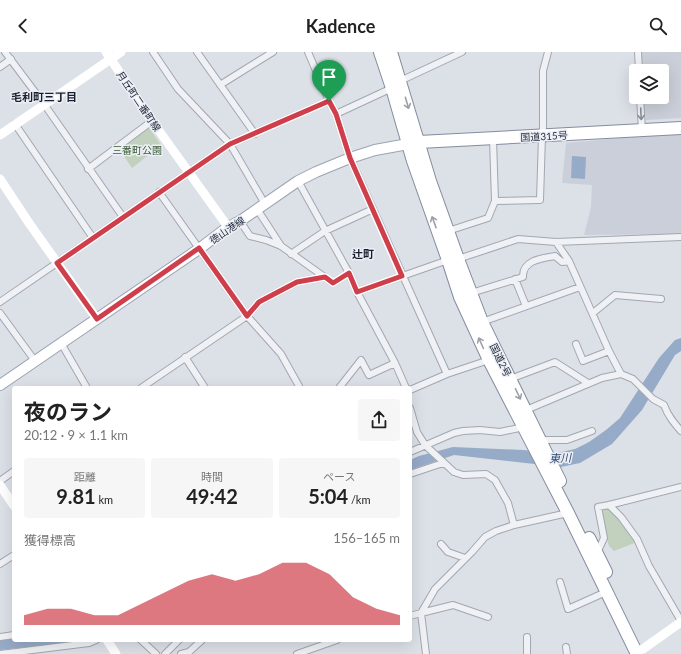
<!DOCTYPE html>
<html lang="ja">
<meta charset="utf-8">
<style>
body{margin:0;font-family:Lato,"Noto Sans JP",sans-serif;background:#f6f6f6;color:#222;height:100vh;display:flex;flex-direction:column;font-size:15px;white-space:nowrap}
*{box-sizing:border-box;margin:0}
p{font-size:13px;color:#767676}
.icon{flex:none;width:22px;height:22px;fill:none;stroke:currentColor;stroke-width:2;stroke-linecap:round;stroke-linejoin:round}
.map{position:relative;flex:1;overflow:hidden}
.drawer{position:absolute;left:12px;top:334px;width:400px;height:256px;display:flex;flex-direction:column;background:#fff;border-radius:4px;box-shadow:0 4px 16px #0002}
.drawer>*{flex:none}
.buttons{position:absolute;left:629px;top:12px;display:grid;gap:8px}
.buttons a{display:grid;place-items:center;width:40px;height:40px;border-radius:4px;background:#fff;box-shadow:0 4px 16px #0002;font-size:20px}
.pin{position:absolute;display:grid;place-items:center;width:34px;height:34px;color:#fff;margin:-41px -17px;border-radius:50% 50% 50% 0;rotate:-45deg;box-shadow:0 0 4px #0007}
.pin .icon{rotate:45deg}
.round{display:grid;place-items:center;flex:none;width:42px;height:42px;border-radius:4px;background:#f6f6f6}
.overview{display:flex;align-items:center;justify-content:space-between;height:68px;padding:0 12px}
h1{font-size:22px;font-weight:700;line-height:30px}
.figures{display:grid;grid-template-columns:repeat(3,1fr);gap:6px;height:68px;padding:4px 12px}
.figures div{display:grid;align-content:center;border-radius:4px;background:#f6f6f6;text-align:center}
.figures b{font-size:20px;font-weight:700}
.figures small{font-size:11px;font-weight:400}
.figures p{font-size:11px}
.chart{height:112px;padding:8px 12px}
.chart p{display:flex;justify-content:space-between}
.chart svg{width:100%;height:72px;margin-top:4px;fill:#cf3e4b;opacity:.7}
header{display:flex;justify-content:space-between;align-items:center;height:52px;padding:0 12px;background:#fff;font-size:18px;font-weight:700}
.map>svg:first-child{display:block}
.built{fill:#cacfd9}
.green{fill:#c1d1bd}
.water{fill:#96abc8}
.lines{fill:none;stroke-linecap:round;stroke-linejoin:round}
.street-casing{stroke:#a2a7b1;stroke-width:8}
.primary-casing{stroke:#9ca3b3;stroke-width:12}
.highway-casing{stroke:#848c9e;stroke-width:14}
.street{stroke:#eff1f5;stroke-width:6}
.secondary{stroke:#fff;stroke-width:9}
.primary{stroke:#fff;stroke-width:10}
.highway{stroke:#fff;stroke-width:12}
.oneway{stroke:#9da0a8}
.oneway2{stroke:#8a8f99}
.route-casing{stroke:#fff;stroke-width:8}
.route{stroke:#cf3e4b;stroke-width:5}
.labels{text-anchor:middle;stroke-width:3;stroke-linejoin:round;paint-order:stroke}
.street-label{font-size:10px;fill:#262d3d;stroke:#eceff5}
.park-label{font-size:10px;fill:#385933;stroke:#eceff5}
.neighbourhood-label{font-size:11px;font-weight:bold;fill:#181e2e;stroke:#eceff5}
.water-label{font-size:11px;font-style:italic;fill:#304972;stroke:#eceff5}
</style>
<header><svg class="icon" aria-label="back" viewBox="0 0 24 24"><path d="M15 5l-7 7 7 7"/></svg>Kadence<svg class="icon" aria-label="search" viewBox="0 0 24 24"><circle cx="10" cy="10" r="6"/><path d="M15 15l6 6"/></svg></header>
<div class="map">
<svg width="681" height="602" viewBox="0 0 681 602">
<rect width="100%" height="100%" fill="#dce0e7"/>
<path class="built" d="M 639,0 L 681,0 L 681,66 L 646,68 L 643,45 L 662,45 L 662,19 L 641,19 Z
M 681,82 L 681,182 L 584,183 L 591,155 L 592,133 L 562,131 L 566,91 L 643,84 Z"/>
<path class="green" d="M 148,76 L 150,77 L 161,93 L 132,116 L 119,97 Z
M 609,455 L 620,465 L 637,490 L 614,499 L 609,494 L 599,457 Z"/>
<path class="water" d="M 572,104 L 586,105 L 585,127 L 571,126 Z
M 681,286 L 681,299 L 675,303 L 642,358 L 612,392 L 580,411 L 561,415 L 454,403 L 410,418 L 410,408 L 419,404 L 453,395 L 523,398 L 557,401 L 575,397 L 589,390 L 606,378 L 620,366 L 659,306 L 675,288 Z
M 14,586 L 14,588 L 83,588 L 79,590 L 0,598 L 0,587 Z"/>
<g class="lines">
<g class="street-casing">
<path id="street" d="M 5,0 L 44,52 L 123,165
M 153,0 L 178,37 L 230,92 L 265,152
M 197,0 L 255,82
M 308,0 L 329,49 L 336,62 L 350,106 L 447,322
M 638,0 L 639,19
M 0,15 L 11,7
M 400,29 L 462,0
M 220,33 L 273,0
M 640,45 L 642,79
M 336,62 L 392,36
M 15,72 L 93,186
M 88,117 L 152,69
M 298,129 L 349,221 L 357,240 L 395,311 L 406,336
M 159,140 L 247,264 L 281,302 L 300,336
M 495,149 L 540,148 L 542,84 L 543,75 L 543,19 L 548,0
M 257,157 L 281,194
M 240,169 L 250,184 L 266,188 L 281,194 L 333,231 L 349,221
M 448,179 L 488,166 L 495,149 L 493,87
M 556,190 L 569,209 L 609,299 L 621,322 L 633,327 L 653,347 L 664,353 C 668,364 674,371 681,379
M 291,202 L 325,179 L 373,157
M 515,227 L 526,254
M 357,240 L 448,208 L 458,207 L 518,187 L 556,190 L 681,185
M 471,241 L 523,225 C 522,208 543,206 555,204 L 562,210 L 569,209
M 0,250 L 230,92 L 329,49
M 0,261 L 35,309
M 593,261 L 615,243 L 661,247
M 482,270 L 580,235
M 61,291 L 87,336
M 576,292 L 583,309 L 609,299
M 185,305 L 205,336
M 510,327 L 555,310 L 588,331
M 141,336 L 247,264 L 259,250 L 297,230 L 325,225
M 339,336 L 361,308 L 369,323 L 395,311
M 410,338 L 447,322 L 489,308
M 410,356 L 417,380 L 425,393 L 454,420 L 463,423 L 486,422 L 495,428 L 508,451 L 514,473
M 526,358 L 602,326 L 621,322
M 539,387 L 541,388 L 567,388 L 592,379
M 410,400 L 454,381 L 463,379 L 480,378 L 500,380 L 524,375 L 525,376
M 410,422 L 443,411
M 0,429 L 14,419
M 609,453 L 621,465 L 637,487 L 649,514 L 681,569
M 441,492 L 448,500 L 465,506
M 597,501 L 604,486 L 598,455 L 609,453 L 681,435
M 0,512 L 14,503
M 560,530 L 568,557 L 606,540
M 410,564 L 421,561 L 435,537 L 472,500 L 485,485 L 496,479 L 514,473 L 568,461
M 0,585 L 14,583
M 141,588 L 156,602
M 566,595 L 567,602
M 0,602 L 89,591 L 96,588
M 165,602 L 179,588
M 181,602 L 189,600 L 202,588
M 297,602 L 337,588
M 426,602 L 421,561 L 453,553 L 488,565
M 527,602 L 527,585"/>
</g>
<g class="primary-casing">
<path id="primary" d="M 0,333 L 199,197 L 228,175 L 240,169 L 298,129 L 316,120 L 350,106 L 375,98 L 408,92"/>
</g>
<g class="highway-casing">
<path id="highway" d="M 380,0 L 392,36 L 413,109 L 448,208 L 460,245 L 489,308 L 568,461 L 637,602
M 391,0 L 430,129 L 458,207 L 482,270 L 560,429
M 411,92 L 419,90 L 681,76
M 589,486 L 606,520"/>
</g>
<use href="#street" class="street"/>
<path class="secondary" d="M 106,0 L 152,69 L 228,175
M 0,83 L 121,0
M 0,127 L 29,171 L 97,267
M 0,433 L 14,454
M 107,588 L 116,602
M 636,600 L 643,597 L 681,570"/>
<use href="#primary" class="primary"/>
<use href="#highway" class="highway"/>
</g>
<defs><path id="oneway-shaft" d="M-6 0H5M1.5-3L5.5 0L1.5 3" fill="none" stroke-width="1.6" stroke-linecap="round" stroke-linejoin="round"/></defs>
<g class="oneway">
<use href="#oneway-shaft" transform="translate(407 51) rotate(74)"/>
<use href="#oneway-shaft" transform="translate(434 170) rotate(-110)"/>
<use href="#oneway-shaft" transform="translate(481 291) rotate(-114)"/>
<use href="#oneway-shaft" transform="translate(518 342) rotate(64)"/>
</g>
<use class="oneway2" href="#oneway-shaft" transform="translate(641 62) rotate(87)"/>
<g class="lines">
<g class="route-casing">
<path id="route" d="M 329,49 L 336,62 L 350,106 L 402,224 L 357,240 L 349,221 L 333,231 L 325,225 L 297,230 L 259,250 L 247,264 L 199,196 L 97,267 L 57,211 L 230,92 Z"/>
</g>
<use href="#route" class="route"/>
</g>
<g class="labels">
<g class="street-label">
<text transform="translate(139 49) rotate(56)" y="4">月丘町二番町線</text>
<text transform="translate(544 84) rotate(-3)" y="4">国道315号</text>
<text transform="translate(227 178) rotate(-34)" y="4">徳山港線</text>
<text transform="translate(501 308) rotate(64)" y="4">国道2号</text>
</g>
<g class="park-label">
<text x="137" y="102">三番町公園</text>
</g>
<g class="neighbourhood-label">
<text x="44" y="49">毛利町三丁目</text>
<text x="363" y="206">辻町</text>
</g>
<g class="water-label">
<text transform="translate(560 406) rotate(-2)" y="4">東川</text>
</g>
</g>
</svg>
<div class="buttons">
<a><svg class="icon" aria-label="layers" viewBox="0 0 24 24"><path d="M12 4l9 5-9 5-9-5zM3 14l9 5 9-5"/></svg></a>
</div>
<div class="pin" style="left:329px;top:49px;background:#1e9e55"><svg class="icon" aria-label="arrive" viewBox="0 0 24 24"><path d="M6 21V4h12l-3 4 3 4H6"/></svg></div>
<section class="drawer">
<div class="overview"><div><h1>夜のラン</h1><p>20:12 · 9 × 1.1 km</p></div><a class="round"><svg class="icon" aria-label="share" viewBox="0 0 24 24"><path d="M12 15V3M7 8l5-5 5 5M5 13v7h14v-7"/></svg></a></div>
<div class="figures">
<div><p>距離</p><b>9.81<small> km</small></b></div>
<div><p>時間</p><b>49:42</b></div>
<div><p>ペース</p><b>5:04<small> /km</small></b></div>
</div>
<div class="chart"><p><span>獲得標高</span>156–165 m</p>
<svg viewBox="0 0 160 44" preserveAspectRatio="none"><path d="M0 44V38L10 34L20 34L30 38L40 38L50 31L60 24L70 17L80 13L90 17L100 13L110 6L120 6L130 13L140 27L150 34L160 38V44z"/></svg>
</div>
</section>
</div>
